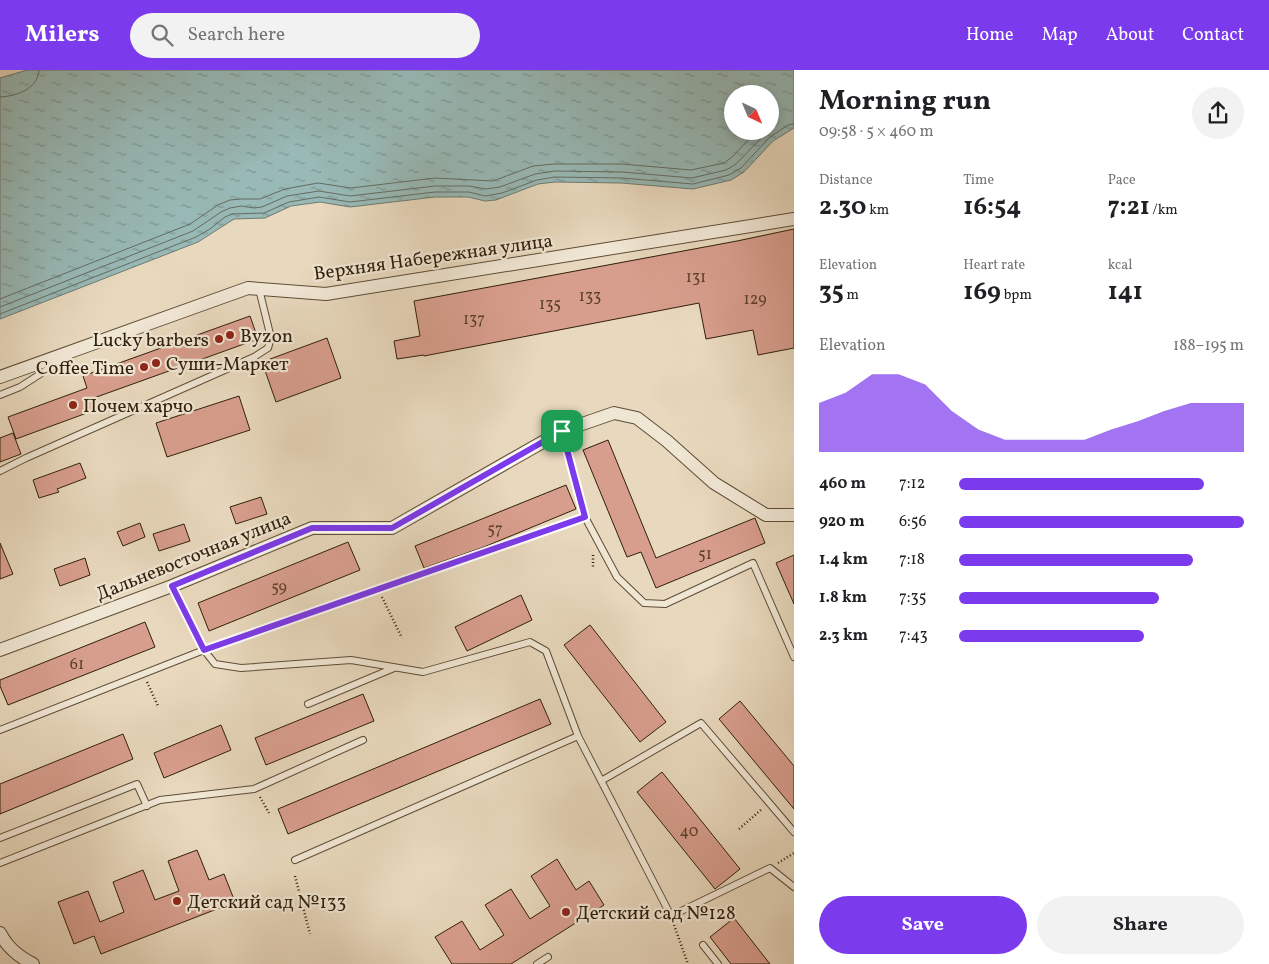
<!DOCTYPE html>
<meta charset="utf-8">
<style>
body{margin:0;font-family:Vollkorn,serif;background:#f2f2f2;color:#202124;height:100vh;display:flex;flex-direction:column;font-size:19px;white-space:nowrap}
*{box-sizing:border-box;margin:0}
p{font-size:16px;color:#757577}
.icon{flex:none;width:28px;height:28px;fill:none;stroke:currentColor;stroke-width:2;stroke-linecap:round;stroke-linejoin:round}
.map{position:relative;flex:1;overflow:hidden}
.side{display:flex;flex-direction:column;background:#fff;width:475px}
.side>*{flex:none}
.needle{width:32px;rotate:136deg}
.tools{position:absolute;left:724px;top:15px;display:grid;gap:10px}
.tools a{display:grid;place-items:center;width:55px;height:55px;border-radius:50%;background:#fff;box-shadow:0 2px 8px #0003;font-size:25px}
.pin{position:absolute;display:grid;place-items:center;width:42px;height:42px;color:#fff;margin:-21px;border-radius:10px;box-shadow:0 2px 8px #0006}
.round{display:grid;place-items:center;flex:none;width:52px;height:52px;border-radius:26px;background:#f2f2f2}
.headline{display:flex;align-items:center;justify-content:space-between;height:85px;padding:0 25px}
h1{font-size:28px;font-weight:700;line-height:38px}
.stats{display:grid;grid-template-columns:repeat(3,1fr);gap:8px;height:85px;padding:5px 25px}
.stats div{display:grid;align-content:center}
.stats b{font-size:25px;font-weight:700}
.stats small{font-size:14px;font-weight:400}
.stats p{font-size:14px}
.chart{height:140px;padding:10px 25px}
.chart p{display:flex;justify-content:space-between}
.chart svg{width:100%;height:90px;margin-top:5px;fill:#7c3aed;opacity:.7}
.cta{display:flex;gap:10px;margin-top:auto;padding:10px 25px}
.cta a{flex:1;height:58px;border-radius:30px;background:#7c3aed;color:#fff;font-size:20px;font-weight:700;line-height:58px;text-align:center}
.cta a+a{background:#f2f2f2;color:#202124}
ul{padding:0 25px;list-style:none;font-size:16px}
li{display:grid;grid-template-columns:80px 60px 1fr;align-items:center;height:38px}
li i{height:12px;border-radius:6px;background:#7c3aed}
header{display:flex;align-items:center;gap:30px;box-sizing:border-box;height:70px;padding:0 25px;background:#7c3aed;color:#fff}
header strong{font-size:24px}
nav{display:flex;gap:28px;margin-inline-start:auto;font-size:18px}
.search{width:350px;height:45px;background:#f2f2f2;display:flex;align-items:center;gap:12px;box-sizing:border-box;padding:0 18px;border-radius:28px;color:#757577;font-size:19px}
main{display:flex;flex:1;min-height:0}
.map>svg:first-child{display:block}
.water{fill:url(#water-ripples);stroke:#6e7b71;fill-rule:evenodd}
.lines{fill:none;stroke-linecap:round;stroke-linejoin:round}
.shore{stroke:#646c60;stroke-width:1}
.building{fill:#d89e8d;stroke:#301f09}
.lane-casing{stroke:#5e4d36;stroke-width:8}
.street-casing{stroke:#5e4d36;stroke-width:14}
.path{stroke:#301f09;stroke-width:2.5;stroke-dasharray:1 2.5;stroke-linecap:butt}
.lane{stroke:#f0e6d4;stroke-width:6}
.street{stroke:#f0e6d4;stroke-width:12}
.route-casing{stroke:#fff;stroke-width:10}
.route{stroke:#7c3aed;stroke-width:6}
.poi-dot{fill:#8f2418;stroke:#f0e6d4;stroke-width:2}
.labels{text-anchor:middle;stroke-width:4.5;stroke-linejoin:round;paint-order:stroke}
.number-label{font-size:16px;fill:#5a3f2a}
.street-label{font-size:19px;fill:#301f09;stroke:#f0e6d4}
.poi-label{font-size:19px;fill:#301f09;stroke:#f0e6d4;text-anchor:start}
</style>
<header>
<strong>Milers</strong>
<div class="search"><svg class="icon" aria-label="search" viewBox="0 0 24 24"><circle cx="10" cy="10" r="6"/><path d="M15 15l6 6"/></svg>Search here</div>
<nav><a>Home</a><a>Map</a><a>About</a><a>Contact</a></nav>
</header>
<main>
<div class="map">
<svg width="794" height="894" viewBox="0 0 794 894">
<defs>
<pattern id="water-ripples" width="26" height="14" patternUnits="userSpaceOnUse" patternTransform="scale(1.25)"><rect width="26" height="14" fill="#98b9b6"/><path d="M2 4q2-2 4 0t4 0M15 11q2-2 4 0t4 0" fill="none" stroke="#7c9692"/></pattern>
</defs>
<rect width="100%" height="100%" fill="#e8d8bd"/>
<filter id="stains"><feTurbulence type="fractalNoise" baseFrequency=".004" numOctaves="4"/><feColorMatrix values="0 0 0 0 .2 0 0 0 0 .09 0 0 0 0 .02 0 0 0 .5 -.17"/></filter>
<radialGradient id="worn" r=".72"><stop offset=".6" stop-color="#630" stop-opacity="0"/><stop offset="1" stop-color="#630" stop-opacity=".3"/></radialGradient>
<path class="water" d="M 27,0 L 794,0 L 794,58 L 773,71 L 744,102 L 731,110 L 693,119 L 621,113 L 555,112 L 538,114 L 496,130 L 485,131 L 468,127 L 435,127 L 350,137 L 320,132 L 291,136 L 265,148 L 234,149 L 198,172 L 0,249 L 0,8 ZM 732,24 L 770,24 L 770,61 L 732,61 Z"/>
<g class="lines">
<path class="shore" d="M 0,27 C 17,26 38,19 39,0
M 0,229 L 190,154 L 218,135 L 230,130 L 241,129 L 260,129 L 285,119 L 318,113 L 351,118 L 435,108 L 493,111 L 533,96 L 554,94 L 622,94 L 691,100 L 724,93 L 732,87 L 757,61
M 0,237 L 193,161 L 221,142 L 230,138 L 241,136 L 254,138 L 262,137 L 287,126 L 319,121 L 350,126 L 435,116 L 469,116 L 486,119 L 500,117 L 535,104 L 555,101 L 622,102 L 692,108 L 726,100 L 736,94 L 768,61
M 0,244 L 196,167 L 210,159 L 225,147 L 232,144 L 264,143 L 289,132 L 319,127 L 350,132 L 435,122 L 469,122 L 485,126 L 502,123 L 537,110 L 555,107 L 622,108 L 693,114 L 729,105 L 741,98 L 770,67 L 788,55 L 794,54"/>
</g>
<path class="building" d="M 794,159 L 794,278 L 758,285 L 753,260 L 706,269 L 699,233 L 424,286 L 424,285 L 397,289 L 394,271 L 420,266 L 414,231 L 737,171 Z
M 250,246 L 258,269 L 91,329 L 95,340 L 16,369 L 8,347 L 87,318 L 83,306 Z
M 327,268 L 341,308 L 276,332 L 262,292 Z
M 239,326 L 250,360 L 167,387 L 156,353 Z
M 13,363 L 21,384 L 0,392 L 0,368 Z
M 608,370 L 656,488 L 755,448 L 765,473 L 656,518 L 641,482 L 627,487 L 583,380 Z
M 80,393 L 86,408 L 57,419 L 59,422 L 39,428 L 33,410 Z
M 566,415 L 576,439 L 484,477 L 424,498 L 415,476 Z
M 261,427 L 267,444 L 236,454 L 230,437 Z
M 140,453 L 145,467 L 123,476 L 117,462 Z
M 184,454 L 190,471 L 159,481 L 153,464 Z
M 348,472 L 360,500 L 209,561 L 198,533 Z
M 0,473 L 13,504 L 0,509 Z
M 794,485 L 794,534 L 776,493 Z
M 85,488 L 90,505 L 60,516 L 54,499 Z
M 521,525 L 532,550 L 467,581 L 455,557 Z
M 145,552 L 155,577 L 8,635 L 0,616 L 0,610 Z
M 590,555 L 666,652 L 640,672 L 564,575 Z
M 363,624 L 374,651 L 266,695 L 255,668 Z
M 540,629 L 551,654 L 288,764 L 278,739 Z
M 740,631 L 794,696 L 794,739 L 719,649 Z
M 221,655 L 231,680 L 164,708 L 154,683 Z
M 123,664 L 133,689 L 0,744 L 0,714 Z
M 662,702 L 740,799 L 715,819 L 637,722 Z
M 197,780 L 209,810 L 224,804 L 235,832 L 101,884 L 94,866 L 74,874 L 58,832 L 88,821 L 100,852 L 124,842 L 113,812 L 143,800 L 155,830 L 179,821 L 168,791 Z
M 557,789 L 576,820 L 589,811 L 604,835 L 511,894 L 452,894 L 435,867 L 462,851 L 480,880 L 504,865 L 485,835 L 511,819 L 530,849 L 550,836 L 531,806 Z
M 734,848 L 770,894 L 731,894 L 710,867 Z"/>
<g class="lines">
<g class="lane-casing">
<path id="lane" d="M 0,325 L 20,317 L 62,290
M 562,361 L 585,447 L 617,507 L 644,533 L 665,534 L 753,493 L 794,587
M 0,401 L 26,388 L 254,287 L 268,278 L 271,268 L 259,219
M 172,516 L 204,580 L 215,594 L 241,598 L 351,590 L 423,602 L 530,572 L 546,581 L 578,666 L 671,846 L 770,798 L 794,817
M 308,634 L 394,598
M 0,660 L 204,580 L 585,447
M 601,711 L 701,653 L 794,762
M 0,768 L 137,714 L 147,736
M 295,790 L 578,666
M 0,793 L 160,730 L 254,719 L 363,670
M 703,875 L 718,894
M 537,894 L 548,887"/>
</g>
<g class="street-casing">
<path id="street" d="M 0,307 L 248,218 L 326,224 L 794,149
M 0,580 L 172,516 L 312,458 L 392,458 L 562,361 L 614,343 L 637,348 L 667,371 L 714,413 L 766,445 L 794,445
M 0,863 C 8,878 18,886 33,894"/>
</g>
<path class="path" d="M 593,485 L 593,498
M 382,527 L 402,568
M 147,612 L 158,636
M 260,727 L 269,743
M 739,759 L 762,739
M 778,793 L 794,783
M 295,806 L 310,864
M 674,855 L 688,894"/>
<use href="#lane" class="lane"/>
<use href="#street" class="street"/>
</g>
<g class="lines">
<g class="route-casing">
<path id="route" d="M 562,361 L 585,447 L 204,580 L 172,516 L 312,458 L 392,458 Z"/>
</g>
<use href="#route" class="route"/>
</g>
<g class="poi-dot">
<circle cx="230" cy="265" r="5"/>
<circle cx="219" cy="269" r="5"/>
<circle cx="156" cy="293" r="5"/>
<circle cx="144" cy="297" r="5"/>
<circle cx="73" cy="335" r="5"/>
<circle cx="177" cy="831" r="5"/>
<circle cx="566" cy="842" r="5"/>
</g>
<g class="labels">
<g class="number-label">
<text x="696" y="212">131</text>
<text x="590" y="231">133</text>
<text x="755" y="234">129</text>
<text x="550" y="239">135</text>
<text x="474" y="254">137</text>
<text x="495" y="464">57</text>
<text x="705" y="489">51</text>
<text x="279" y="522">59</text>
<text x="77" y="599">61</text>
<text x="689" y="766">40</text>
</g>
<g class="street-label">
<text transform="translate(433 186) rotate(-8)" y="7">Верхняя Набережная улица</text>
<text transform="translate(193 485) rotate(-22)" y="7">Дальневосточная улица</text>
</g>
<g class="poi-label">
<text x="240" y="272">Byzon</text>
<text x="209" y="276" text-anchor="end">Lucky barbers</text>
<text x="166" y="300">Суши-Маркет</text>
<text x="134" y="304" text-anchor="end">Coffee Time</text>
<text x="83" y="342">Почем харчо</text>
<text x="187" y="838">Детский сад №133</text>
<text x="576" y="849">Детский сад №128</text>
</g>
</g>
<rect width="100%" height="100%" filter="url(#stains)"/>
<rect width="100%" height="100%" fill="url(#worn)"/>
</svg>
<div class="tools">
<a><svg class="needle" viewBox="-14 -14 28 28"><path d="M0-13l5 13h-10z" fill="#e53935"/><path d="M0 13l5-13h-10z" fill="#757577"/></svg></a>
</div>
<div class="pin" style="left:562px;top:361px;background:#1e9e55"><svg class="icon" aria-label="arrive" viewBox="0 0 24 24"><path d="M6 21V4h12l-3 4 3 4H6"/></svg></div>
</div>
<section class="side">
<div class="headline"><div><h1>Morning run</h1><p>09:58 · 5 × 460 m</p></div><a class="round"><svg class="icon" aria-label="share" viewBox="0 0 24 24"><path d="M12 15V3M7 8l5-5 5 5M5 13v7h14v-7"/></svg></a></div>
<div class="stats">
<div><p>Distance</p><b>2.30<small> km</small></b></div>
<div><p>Time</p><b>16:54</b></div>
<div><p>Pace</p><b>7:21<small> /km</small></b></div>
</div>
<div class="stats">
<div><p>Elevation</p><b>35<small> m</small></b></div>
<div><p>Heart rate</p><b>169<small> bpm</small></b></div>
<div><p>kcal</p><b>141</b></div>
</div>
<div class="chart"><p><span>Elevation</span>188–195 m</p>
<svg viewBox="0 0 160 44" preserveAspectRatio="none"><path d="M0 44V20L10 15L20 6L30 6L40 11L50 24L60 33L70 38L80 38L90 38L100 38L110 33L120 29L130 24L140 20L150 20L160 20V44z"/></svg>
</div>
<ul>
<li><b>460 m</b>7:12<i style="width:86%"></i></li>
<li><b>920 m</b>6:56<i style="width:100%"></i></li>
<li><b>1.4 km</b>7:18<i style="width:82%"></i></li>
<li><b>1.8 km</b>7:35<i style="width:70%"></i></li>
<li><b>2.3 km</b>7:43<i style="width:65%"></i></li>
</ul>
<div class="cta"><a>Save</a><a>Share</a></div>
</section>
</main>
